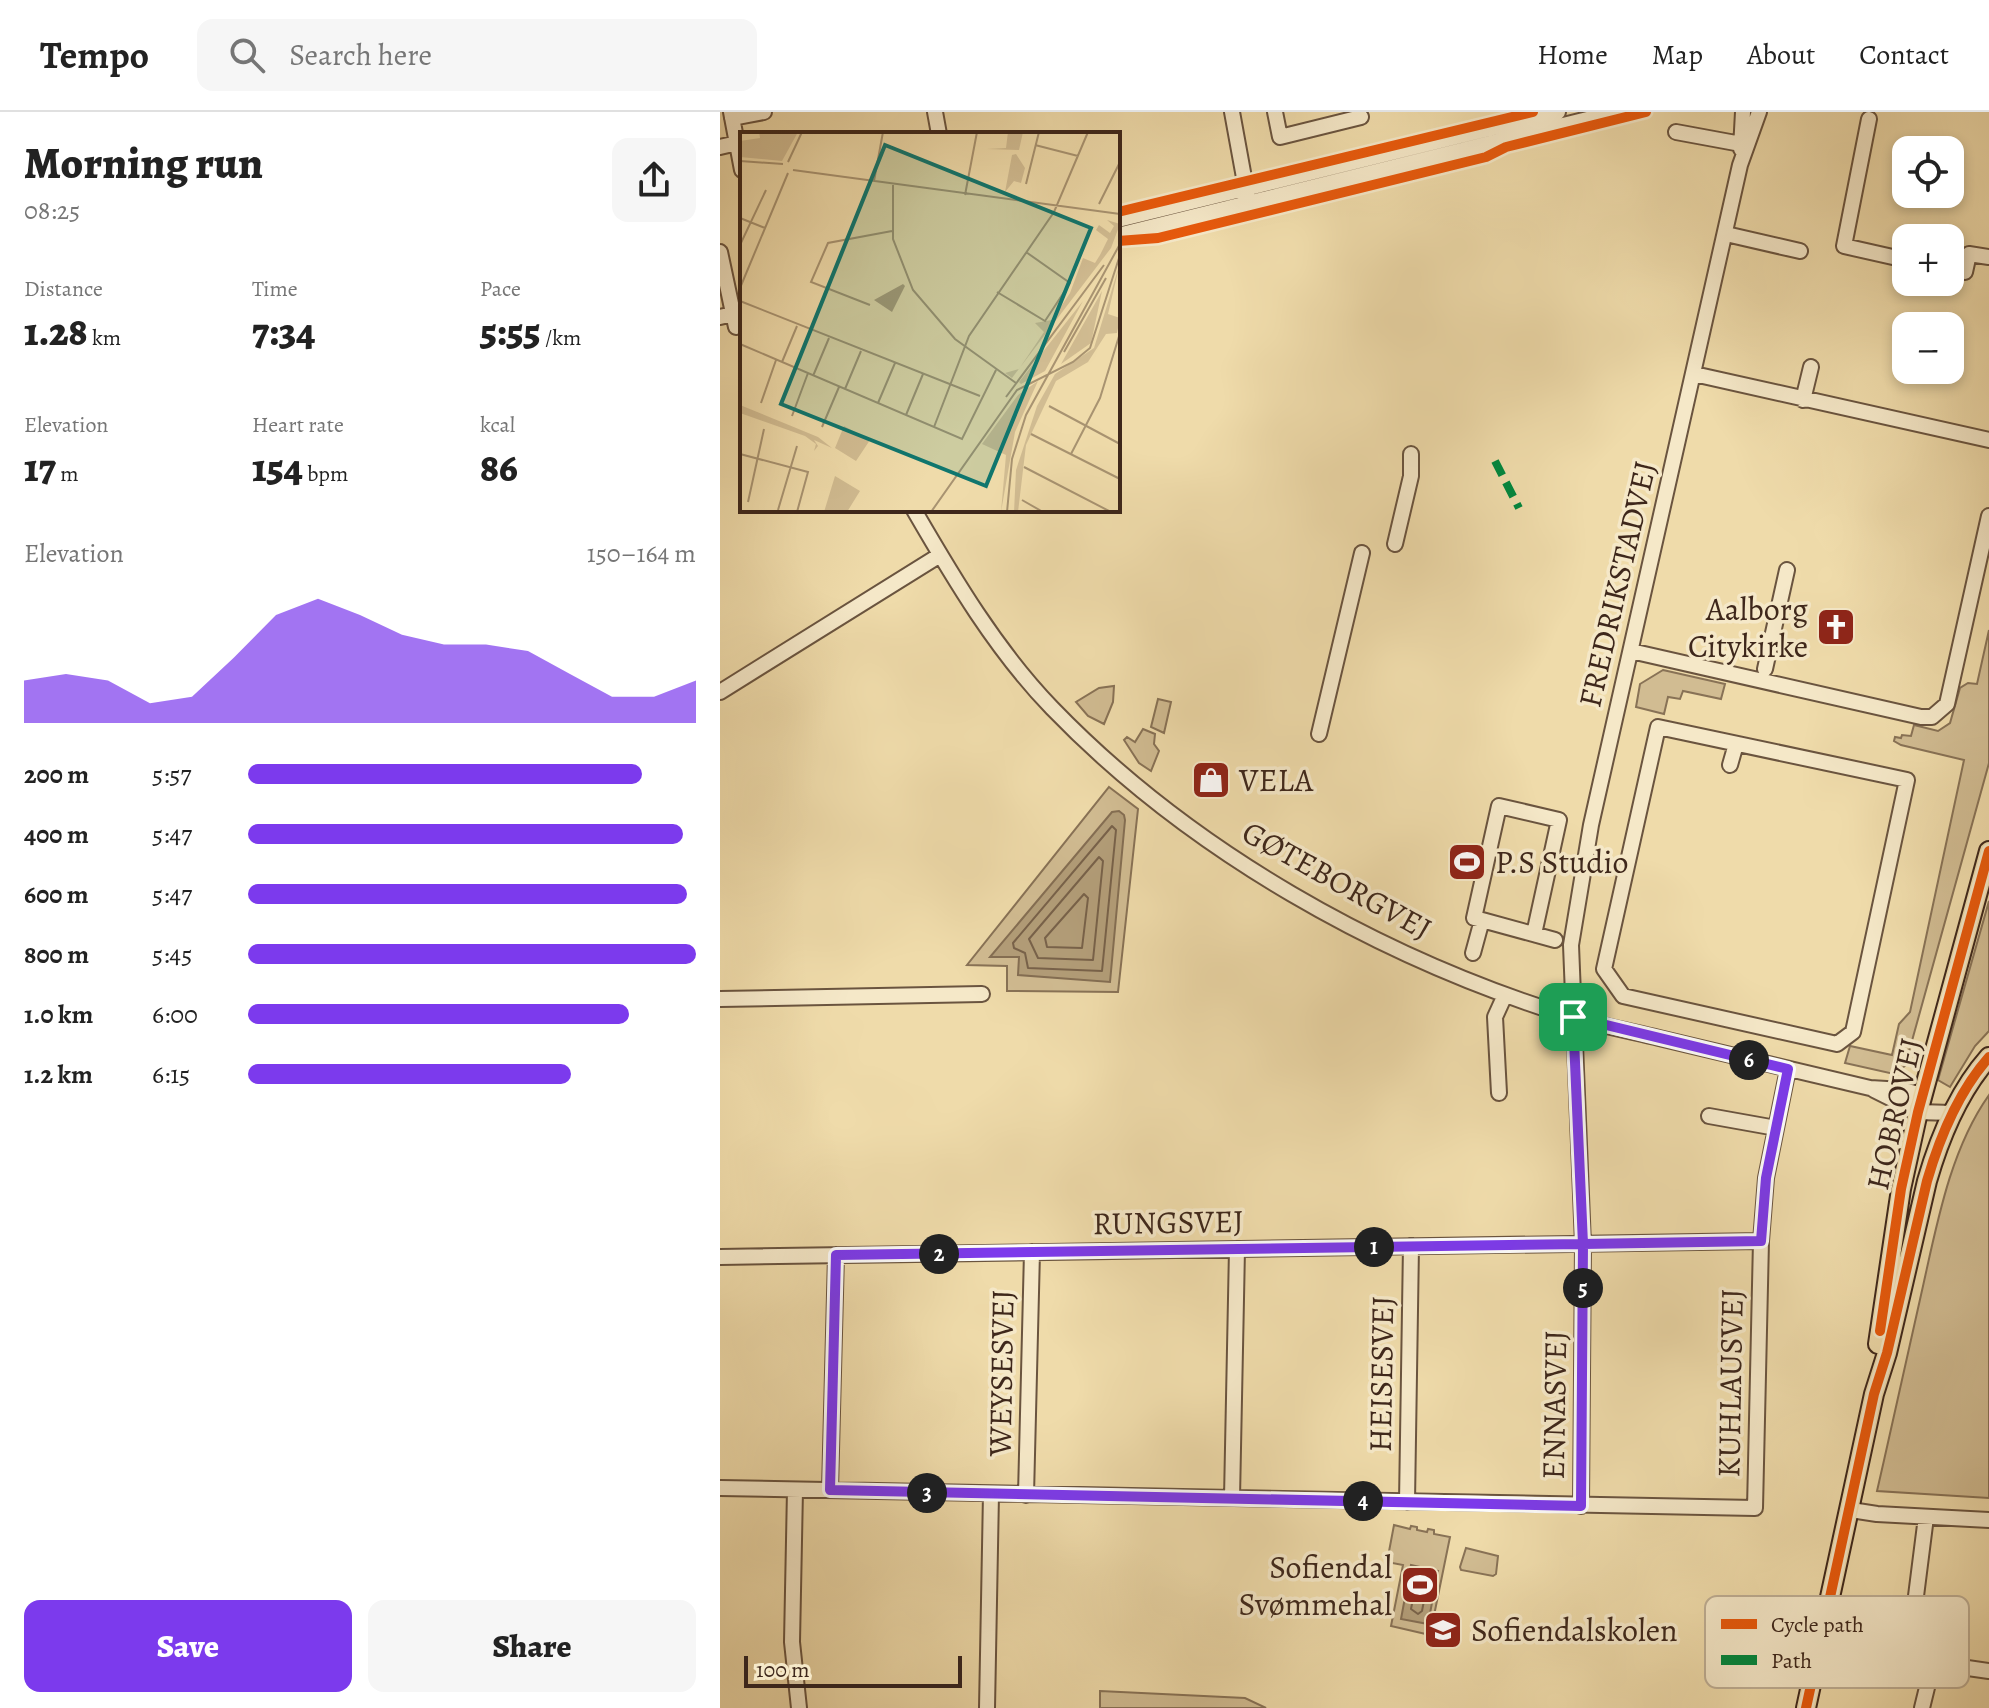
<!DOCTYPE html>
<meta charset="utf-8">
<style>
body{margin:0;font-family:Alegreya,serif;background:#f6f6f6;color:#222;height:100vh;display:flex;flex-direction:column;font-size:30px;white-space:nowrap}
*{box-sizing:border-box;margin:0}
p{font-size:26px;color:#767676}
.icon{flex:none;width:44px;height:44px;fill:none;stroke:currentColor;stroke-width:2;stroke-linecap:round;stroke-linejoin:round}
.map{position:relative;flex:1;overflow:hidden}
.side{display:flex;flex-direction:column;background:#fff;width:720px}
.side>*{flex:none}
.tools{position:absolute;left:1172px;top:24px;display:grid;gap:16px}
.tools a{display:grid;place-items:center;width:72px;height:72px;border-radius:16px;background:#fff;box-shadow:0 4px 12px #0003;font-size:40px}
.scale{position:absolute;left:24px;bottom:20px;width:218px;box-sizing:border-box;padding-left:8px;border:4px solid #3e271b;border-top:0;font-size:22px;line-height:28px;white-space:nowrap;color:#3e271b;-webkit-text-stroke:6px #f5e8c8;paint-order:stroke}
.pin{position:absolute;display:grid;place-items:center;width:68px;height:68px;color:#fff;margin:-34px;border-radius:16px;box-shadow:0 4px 12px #0006}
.km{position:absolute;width:40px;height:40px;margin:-20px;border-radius:50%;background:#222;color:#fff;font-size:22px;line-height:40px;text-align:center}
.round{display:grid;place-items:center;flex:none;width:84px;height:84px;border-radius:16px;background:#f6f6f6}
.overview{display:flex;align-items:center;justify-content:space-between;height:136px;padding:0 24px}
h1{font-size:44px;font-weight:800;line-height:60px}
.figures{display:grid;grid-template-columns:repeat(3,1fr);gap:12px;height:136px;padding:8px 24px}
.figures div{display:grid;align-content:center}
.figures b{font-size:40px;font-weight:800}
.figures small{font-size:22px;font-weight:400}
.figures p{font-size:22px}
.chart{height:224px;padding:16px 24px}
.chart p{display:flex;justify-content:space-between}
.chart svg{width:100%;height:144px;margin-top:8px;fill:#7c3aed;opacity:.7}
.button{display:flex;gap:16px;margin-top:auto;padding:16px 24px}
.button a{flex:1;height:92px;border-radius:16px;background:#7c3aed;color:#fff;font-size:32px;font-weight:800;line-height:92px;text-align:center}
.button a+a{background:#f6f6f6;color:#222}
ul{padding:0 24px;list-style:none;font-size:26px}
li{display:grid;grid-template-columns:128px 96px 1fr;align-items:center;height:60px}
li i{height:20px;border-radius:10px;background:#7c3aed}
header{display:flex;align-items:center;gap:48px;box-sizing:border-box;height:112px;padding:0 40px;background:#fff;border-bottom:2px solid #e0e0e0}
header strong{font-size:38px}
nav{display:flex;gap:44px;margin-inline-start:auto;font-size:28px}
.search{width:560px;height:72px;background:#f6f6f6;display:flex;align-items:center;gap:20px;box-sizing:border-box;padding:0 28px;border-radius:16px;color:#767676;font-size:30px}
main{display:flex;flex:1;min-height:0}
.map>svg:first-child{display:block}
.green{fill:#d1bc92;stroke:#887256;stroke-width:2}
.water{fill:#b39e79;stroke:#846e53;stroke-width:2}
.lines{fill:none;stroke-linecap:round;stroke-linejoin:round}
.shore{stroke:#78624a;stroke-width:2}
.minor-casing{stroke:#6a543f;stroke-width:18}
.major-casing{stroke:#3e271b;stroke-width:22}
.minor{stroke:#f5e8c8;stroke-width:14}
.major{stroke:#efdbaa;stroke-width:18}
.quiet{stroke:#00873e;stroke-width:8;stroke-dasharray:16 8;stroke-linecap:butt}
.cycleway-casing{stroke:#f5e8c8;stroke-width:15}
.cycleway{stroke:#e8590c;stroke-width:10}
.route-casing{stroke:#fff;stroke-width:16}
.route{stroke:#7c3aed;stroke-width:10}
.labels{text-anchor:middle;stroke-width:7;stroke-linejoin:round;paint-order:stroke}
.street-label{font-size:32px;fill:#3e271b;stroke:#f5e8c8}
.poi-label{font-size:32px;fill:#3e271b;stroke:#f5e8c8;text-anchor:start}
.inset-road{fill:none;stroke:#a89371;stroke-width:2}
.view{fill:#0f766e;fill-opacity:0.15;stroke:#0f766e;stroke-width:4}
.inset-edge{fill:none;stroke:#3e271b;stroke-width:4}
.key{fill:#f5e8c8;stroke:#beae94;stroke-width:2}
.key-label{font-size:22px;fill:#3e271b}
</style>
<header>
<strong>Tempo</strong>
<div class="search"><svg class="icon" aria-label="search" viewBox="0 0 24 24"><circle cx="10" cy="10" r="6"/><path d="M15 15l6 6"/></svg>Search here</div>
<nav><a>Home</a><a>Map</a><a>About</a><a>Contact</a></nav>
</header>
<main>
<section class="side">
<div class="overview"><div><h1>Morning run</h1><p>08:25</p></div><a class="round"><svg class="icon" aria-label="share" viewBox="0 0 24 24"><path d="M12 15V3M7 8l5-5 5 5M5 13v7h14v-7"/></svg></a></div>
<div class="figures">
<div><p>Distance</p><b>1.28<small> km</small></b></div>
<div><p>Time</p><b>7:34</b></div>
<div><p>Pace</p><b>5:55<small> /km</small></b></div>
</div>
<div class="figures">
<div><p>Elevation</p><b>17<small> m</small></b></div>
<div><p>Heart rate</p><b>154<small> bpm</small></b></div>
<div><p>kcal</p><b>86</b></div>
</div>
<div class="chart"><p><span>Elevation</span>150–164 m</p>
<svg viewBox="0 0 160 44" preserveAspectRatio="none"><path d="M0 44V31L10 29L20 31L30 38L40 36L50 24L60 11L70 6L80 11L90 17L100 20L110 20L120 22L130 29L140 36L150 36L160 31V44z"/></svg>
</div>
<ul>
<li><b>200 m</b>5:57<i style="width:88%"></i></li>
<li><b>400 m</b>5:47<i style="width:97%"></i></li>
<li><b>600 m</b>5:47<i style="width:98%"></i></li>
<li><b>800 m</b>5:45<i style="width:100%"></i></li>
<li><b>1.0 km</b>6:00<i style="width:85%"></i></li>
<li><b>1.2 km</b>6:15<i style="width:72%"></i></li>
</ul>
<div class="button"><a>Save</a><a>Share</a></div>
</section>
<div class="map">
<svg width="1269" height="1596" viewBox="0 0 1269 1596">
<rect width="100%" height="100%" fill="#efdbaa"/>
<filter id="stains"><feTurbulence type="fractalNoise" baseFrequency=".0025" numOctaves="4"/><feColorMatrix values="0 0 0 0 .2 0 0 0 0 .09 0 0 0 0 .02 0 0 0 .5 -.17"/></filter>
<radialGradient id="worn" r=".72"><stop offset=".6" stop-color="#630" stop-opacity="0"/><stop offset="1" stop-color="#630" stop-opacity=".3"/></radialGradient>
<path class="green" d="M 1269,518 L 1269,651 L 1185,954 L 1174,962 L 1125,951 L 1130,934 L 1172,943 L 1179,912 L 1190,900 L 1244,648 L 1181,633 L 1174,629 L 1175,625 L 1181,626 L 1182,623 L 1191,624 L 1194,613 L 1218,619 L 1230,611 L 1240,576 L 1248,571 L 1257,572 Z
M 943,558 L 1005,572 L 1001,587 L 963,579 L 960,587 L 948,585 L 944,602 L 916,595 L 920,572 Z
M 394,574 L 393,590 L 384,612 L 368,604 L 356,590 L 379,576 Z
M 438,587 L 451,590 L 444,621 L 431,615 Z
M 423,617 L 435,622 L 434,632 L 439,639 L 431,659 L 419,651 L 404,628 L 407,625 L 415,630 Z
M 389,675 L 418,697 L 398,880 L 287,879 L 287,854 L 247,853 Z
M 1269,789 L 1269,919 L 1255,934 L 1230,975 L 1218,968 Z
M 1269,983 L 1269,1386 L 1157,1379 C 1172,1314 1186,1249 1201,1183 C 1216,1117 1229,1039 1269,983 Z
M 674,1413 L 690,1417 L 691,1414 L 697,1415 L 697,1418 L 707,1420 L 708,1417 L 714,1418 L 714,1422 L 730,1425 L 710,1523 L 671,1514 L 683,1453 L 667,1450 Z
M 746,1436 L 778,1444 L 776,1462 L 773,1464 L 741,1458 L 740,1455 Z
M 380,1579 L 525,1586 L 546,1596 L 380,1596 Z"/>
<path class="water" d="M 399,699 L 404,703 L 405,708 L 390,870 L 298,863 L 299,845 L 270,845 L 392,700 Z
M 691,1453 L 718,1459 L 708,1512 L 681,1507 Z"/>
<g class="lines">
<path class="shore" d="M 392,714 L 396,718 L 382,859 L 308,856 L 305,841 L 294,836 L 293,831 Z
M 379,745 L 383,749 L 373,848 L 318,846 L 309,827 Z
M 364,782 L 368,786 L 362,836 L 327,835 L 325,826 Z
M 700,1464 L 706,1465 L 708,1468 L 702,1499 L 698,1502 L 691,1497 L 697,1466 Z"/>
<g class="minor-casing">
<path id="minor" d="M 11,0 L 22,58
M 215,0 L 219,22
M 512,0 L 527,82
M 555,0 L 560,25 L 641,5
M 12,6 L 44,0
M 1149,7 L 1124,134 L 1186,148
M 956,20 L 1021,32
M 0,35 L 17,31
M 1021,37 L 1023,0
M 398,108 L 838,0
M 1006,122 L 1080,139
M 398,123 L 896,0
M 0,140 L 16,215
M 1230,157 L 1245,160 L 1249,142 L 1269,145
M 0,205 L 22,200
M 974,262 L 1269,328
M 1083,288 L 1091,255
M 194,398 C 234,467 276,538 332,596 C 470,739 660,846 851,905 C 879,913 909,919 939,926 C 1009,943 1080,959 1150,976 L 1183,978 L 1203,983
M 675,432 L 691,364 L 691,342
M 911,539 L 1201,605 L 1212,605 L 1227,592 L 1269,404
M 1045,557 L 1067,458
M 0,580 L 220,443
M 938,615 L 1187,668 L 1133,920 L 1117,932 L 903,884 L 884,857 Z
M 599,622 L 642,441
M 1010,653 L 1016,632
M 762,808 L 754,806 L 779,694 L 839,708 L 814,822
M 753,841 L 762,808 L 835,828
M 0,887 L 262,882
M 1154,978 L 1198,1000 L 1232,1001
M 779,981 L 775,905 L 785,883
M 989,1004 L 1056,1016
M 0,1145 L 1041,1129
M 0,1376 L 1035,1396 L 1041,1129 L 1046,1066 L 1068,957
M 75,1378 L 72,1530 L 79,1596
M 110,1378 L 116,1143
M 306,1383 L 312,1140
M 512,1386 L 517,1137
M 687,1390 L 691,1134
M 861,1394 L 863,1132 L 851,833 L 871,713 L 1020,53 L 1039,0
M 1131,1398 L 1157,1402 L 1269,1408
M 1196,1484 L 1206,1405
M 267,1596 L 271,1382
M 1202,1596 L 1213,1551 L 1269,1559"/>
</g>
<g class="major-casing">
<path id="major" d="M 1158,1232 L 1181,1077 L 1198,1000 L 1269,739
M 1086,1596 L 1154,1282 L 1167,1241 L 1207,1069 C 1220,1024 1238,980 1269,945"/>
</g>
<use href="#minor" class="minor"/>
<use href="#major" class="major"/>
<path class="quiet" d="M 775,349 L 799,396"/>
<g class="cycleway-casing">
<path id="cycleway" d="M 398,100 L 813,0
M 398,129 L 438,126 L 766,45 L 786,35 L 926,0
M 1160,1219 L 1181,1077 L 1198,1000 L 1269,739
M 1086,1596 L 1154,1282 L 1167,1241 L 1207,1069 C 1220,1024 1238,980 1269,945"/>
</g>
<use href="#cycleway" class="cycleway"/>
</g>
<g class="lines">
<g class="route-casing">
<path id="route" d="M 853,905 L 863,1132 L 116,1143 L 110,1378 L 861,1394 L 863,1132 L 1041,1129 L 1046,1066 L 1068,957 L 853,905"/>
</g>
<use href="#route" class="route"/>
</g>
<defs>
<g id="church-square" transform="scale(2)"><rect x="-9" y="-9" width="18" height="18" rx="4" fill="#8f2418" stroke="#f5e8c8"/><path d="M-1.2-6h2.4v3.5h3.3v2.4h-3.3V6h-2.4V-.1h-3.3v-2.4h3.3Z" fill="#fff"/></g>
<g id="shop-square" transform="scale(2)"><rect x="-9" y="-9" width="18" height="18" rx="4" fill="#8f2418" stroke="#f5e8c8"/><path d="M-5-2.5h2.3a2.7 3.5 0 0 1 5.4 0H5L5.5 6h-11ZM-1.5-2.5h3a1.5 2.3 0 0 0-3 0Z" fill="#fff"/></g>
<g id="stadium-square" transform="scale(2)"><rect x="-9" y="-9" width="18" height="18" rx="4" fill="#8f2418" stroke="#f5e8c8"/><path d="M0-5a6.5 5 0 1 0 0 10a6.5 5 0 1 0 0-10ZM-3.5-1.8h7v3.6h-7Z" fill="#fff"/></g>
<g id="school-square" transform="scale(2)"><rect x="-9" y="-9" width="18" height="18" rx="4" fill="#8f2418" stroke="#f5e8c8"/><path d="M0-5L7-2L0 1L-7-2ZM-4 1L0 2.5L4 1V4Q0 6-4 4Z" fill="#fff"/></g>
</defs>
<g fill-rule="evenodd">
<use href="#church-square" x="1116" y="515"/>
<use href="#shop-square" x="491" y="668"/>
<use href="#stadium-square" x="747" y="750"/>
<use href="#stadium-square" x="700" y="1473"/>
<use href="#school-square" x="723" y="1518"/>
</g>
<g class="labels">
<g class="street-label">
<text transform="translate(897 472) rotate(-77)" y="11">FREDRIKSTADVEJ</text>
<text transform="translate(617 768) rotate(29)" y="11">GØTEBORGVEJ</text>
<text transform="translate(1174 1002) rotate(-77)" y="11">HOBROVEJ</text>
<text transform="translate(448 1110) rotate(-1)" y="11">RUNGSVEJ</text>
<text transform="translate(281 1261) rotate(-89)" y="11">WEYSESVEJ</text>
<text transform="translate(661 1262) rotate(-89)" y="11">HEISESVEJ</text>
<text transform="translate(1010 1271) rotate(-89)" y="11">KUHLAUSVEJ</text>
<text transform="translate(834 1293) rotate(-89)" y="11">ENNASVEJ</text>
</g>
<g class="poi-label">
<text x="1088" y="508" text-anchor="end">Aalborg<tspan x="1088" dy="37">Citykirke</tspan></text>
<text x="519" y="679">VELA</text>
<text x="775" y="761">P.S Studio</text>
<text x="672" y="1466" text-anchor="end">Sofiendal<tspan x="672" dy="37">Svømmehal</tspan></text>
<text x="751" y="1529">Sofiendalskolen</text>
</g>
</g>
<g transform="translate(20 20)">
<rect width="380" height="380" fill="#efdbaa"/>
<path d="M 19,0 L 58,0 L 42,29 L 0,25 L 0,9 L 20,6 ZM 268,0 L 283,0 L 279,18 L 247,17 L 266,16 ZM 276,22 L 285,36 L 281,51 L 274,49 L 265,60 L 272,23 ZM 367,88 L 380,92 L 371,116 L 272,246 L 265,241 L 279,237 L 304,200 L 295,191 L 312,188 L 330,161 L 343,126 L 355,131 L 360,123 L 368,107 L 356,98 L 359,93 L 370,101 L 374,94 ZM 380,131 L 368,182 L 380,186 L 377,201 L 366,202 L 348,230 L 316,249 L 286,313 L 278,380 L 274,380 L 276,338 L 297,274 L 315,242 L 354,216 ZM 362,159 L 351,211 L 321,232 ZM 343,169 L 305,239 L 281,252 L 279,250 ZM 298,249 L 275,300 L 261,380 L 266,323 L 242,312 L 278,263 ZM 0,273 L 78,305 L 92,316 L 74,308 L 78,314 L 74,319 L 76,312 L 65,304 L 0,281 ZM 104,294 L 130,308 L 116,329 L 95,316 ZM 95,344 L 120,359 L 107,380 L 84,380 Z" fill="#d1bc92"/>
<path d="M 165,154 L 152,180 L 134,168 L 163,152 Z" fill="#b39e79"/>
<path class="inset-road" d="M 295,13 L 338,24M 0,29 L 43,32M 48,30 L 62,0M 53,38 L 380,82M 134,49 L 143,0M 286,52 L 299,0M 153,53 L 153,107 L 173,158 L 215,207 L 276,251M 225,63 L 237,0M 359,72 L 380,30M 0,86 L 25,96M 0,113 L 26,58M 0,156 L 48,41M 257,160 L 305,189 L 330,151 L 286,120M 0,169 L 240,264M 130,173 L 71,150 L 88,111 L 152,99M 0,212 L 222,307 L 256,238M 324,220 L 366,146M 42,230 L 57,194M 73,244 L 89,206M 105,257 L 121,219M 266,265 L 364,133M 21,271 L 36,228M 138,271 L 155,231M 309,274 L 380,312M 166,283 L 183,242M 52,284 L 68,241M 82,295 L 99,255M 194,295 L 229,204 L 314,80 L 348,0M 291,302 L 380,347M 0,322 L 68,340 L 57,380M 331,322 L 360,266 L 380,201M 284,335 L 371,380M 282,368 L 303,380M 8,370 L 24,297M 38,378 L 57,314M 191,380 L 277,258 L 333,230 L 350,216 L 380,123M 267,380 L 272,327 L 286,283 L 380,112"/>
<path class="view" d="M 145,13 L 351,96 L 246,354 L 41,272 Z"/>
<rect width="380" height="380" class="inset-edge"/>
</g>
<rect x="985" y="1484" width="264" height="92" rx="12" class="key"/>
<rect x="1001" y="1507" width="36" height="10" fill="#e8590c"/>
<rect x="1001" y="1543" width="36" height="10" fill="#00873e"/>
<g class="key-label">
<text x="1051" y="1520">Cycle path</text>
<text x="1051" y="1556">Path</text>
</g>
<rect width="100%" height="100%" filter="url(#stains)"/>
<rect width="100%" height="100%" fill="url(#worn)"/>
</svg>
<div class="tools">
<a><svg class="icon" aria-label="locate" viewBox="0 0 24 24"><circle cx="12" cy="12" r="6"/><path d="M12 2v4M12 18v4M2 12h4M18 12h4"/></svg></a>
<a>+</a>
<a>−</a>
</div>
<div class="scale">100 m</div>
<div class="pin" style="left:853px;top:905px;background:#1e9e55"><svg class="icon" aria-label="arrive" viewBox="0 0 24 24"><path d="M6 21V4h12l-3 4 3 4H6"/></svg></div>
<b class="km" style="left:654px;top:1135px">1</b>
<b class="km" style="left:219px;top:1142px">2</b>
<b class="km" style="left:207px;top:1381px">3</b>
<b class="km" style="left:643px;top:1389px">4</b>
<b class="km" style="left:863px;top:1176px">5</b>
<b class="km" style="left:1029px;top:948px">6</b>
</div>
</main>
